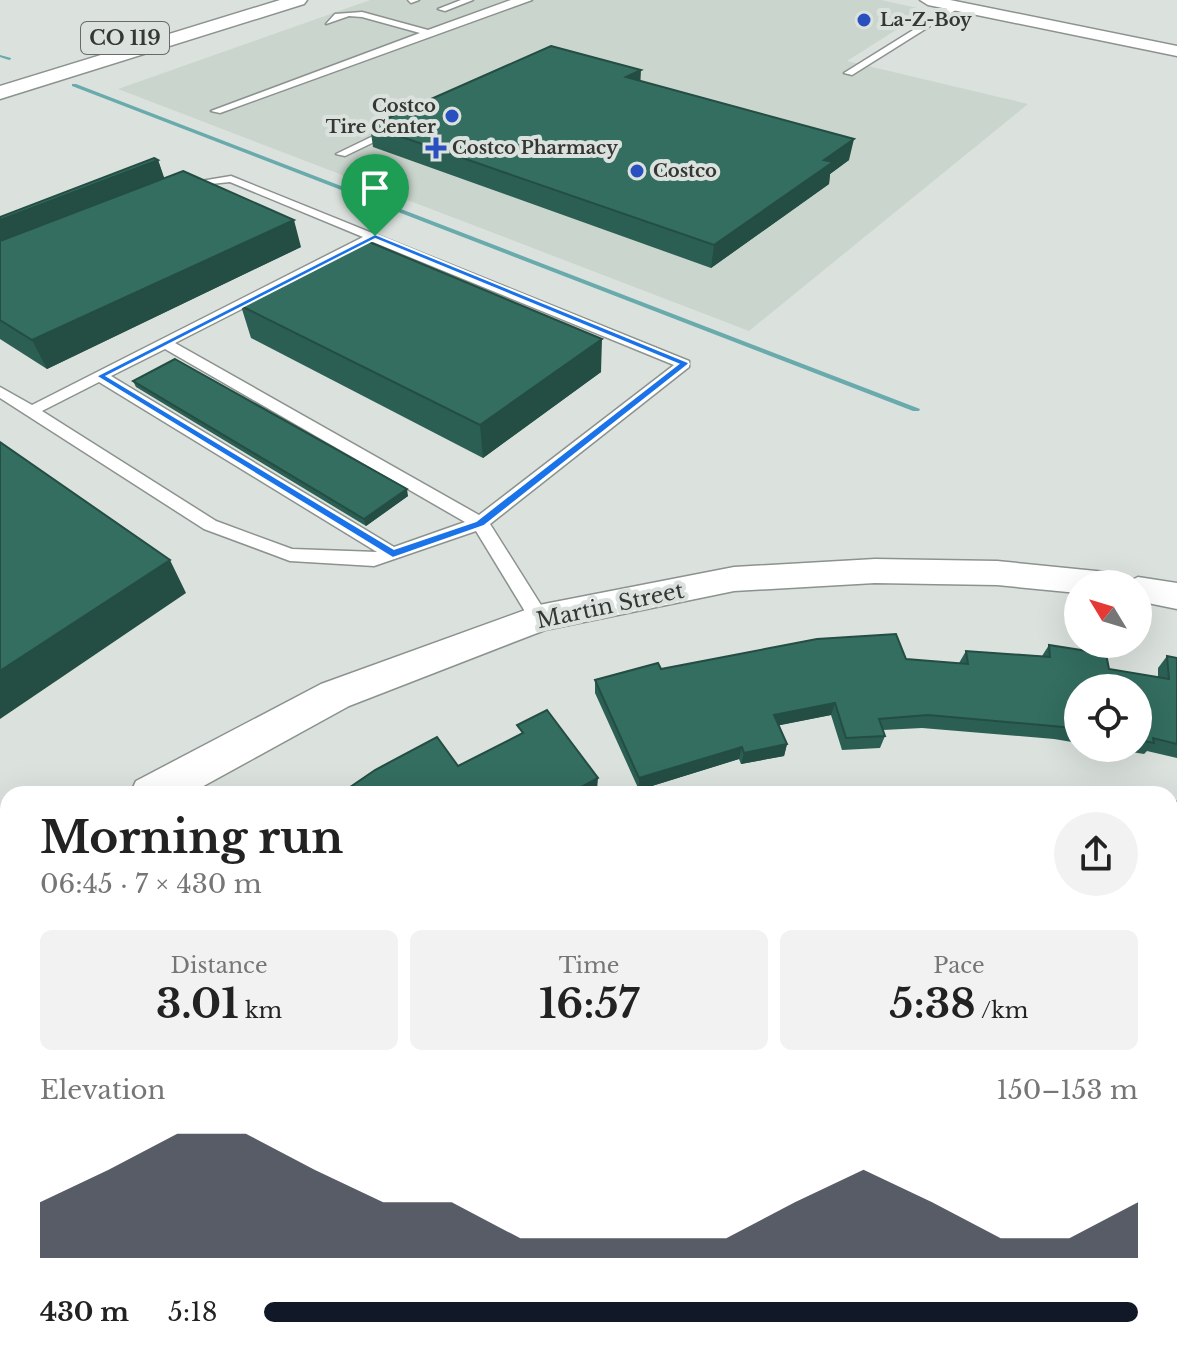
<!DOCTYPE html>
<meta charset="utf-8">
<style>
body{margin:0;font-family:"Libre Baskerville",serif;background:#f2f2f2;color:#222;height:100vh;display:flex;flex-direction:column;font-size:30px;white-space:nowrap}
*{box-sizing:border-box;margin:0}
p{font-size:26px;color:#767676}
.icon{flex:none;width:44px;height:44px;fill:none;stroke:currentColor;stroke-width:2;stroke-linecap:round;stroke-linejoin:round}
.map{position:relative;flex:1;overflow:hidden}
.details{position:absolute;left:0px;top:786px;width:1178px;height:572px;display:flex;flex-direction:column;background:#fff;border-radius:24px 24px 0 0;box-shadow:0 8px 32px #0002}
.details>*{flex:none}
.needle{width:52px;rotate:308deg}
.tools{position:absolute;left:1064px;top:570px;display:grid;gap:16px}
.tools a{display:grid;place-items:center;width:88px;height:88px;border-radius:50%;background:#fff;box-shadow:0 8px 32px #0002;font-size:40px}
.pin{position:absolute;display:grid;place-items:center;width:68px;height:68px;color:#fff;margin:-82px -34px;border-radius:50% 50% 50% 0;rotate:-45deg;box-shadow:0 0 8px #0007}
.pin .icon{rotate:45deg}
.round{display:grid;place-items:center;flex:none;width:84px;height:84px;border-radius:42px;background:#f2f2f2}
.overview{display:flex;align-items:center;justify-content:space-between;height:136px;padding:0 40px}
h1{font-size:44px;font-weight:700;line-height:60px}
.stats{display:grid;grid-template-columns:repeat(3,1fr);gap:12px;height:136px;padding:8px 40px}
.stats div{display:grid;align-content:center;border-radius:12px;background:#f2f2f2;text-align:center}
.stats b{font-size:40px;font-weight:700}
.stats small{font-size:22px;font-weight:400}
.stats p{font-size:22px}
.chart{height:224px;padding:16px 40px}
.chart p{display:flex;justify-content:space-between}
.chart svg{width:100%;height:144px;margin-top:8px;fill:#111827;opacity:.7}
ul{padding:0 40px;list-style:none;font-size:26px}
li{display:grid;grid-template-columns:128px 96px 1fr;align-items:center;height:60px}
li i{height:20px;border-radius:10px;background:#111827}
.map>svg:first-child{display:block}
.built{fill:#cad6cd}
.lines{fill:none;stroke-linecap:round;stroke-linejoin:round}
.stream{fill:#69aaac;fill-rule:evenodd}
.lane-casing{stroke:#8c928e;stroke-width:3}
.street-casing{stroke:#8c928e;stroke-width:3}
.highway-casing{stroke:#8c928e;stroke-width:3}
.path{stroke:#9ba09d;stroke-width:7;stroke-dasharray:9 9;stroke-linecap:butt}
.lane{fill:#fff;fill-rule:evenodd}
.street{fill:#fff;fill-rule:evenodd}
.highway{fill:#fff;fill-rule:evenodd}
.wall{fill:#2c5f53}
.shaded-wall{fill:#244d43}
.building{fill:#336e60;stroke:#244d43;stroke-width:2}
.route{fill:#1a73e8;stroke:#fff;stroke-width:2;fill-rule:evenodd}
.poi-dot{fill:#2a50bf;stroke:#dbe2dd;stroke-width:3}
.labels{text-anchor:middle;stroke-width:8;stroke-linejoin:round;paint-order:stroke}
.far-poi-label{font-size:18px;font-weight:bold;fill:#353735;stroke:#dbe2dd;text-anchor:start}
.shield{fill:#dbe2dd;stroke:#676a67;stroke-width:2}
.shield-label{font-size:20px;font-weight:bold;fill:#353735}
.street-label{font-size:22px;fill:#353735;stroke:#dbe2dd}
</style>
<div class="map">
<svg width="1177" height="1358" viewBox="0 0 1177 1358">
<rect width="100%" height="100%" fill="#dbe2dd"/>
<path class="built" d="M 370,0 L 881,0 L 922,9 L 923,13 L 847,61 L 1028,104 L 749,331 L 118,89 Z"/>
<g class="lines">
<path class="stream" d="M 0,55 L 11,58 L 11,59 L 9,60 L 0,57 Z
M 72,84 L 76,84 L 920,409 L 919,411 L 913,411 L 72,86 Z"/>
<g class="lane-casing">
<path id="lane" d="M 408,0 L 419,0 L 411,3 Z
M 461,0 L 473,0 L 445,11 L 438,9 Z
M 511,0 L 532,0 L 220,113 L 211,111 L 420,33 L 362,17 L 349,16 L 326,24 L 335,14 L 362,12 L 428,30 Z
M 955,4 L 962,6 L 852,75 L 844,73 Z
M 392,127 L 401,129 L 345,156 L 336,154 Z
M 231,176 L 689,361 L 689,367 L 490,524 L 546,613 L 548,618 L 546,623 L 532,623 L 476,531 L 374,566 L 290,561 L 204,529 L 0,398 L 0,387 L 32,405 L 363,237 L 230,182 L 201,185 L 195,182 ZM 373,242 L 674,365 L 479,515 L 175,343 ZM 165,349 L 465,522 L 394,547 L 111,376 ZM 99,382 L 377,552 L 292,549 L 216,521 L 42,411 Z"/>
</g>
<g class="street-casing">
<path id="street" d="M 920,0 L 950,0 L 1177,46 L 1177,56 L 928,5 Z
M 875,559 L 997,561 L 1106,572 L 1118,575 L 1123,584 L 1078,584 L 1078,593 L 997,585 L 875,583 L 734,591 L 545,630 L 349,706 L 189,794 L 130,794 L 136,781 L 321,684 L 539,605 L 734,567 Z
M 1138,577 L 1177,583 L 1177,609 L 1138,601 L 1138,584 L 1123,584 Z
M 1170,801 L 1177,802 L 1177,840 L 1170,839 Z
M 8,856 L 8,899 L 0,902 L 0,859 Z
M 8,1286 L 8,1350 L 0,1353 L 0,1290 Z"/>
</g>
<g class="highway-casing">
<path id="highway" d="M 280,0 L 307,0 L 304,4 L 0,99 L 0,86 Z"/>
</g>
<path class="path" d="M 316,1350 L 320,1358"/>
<use href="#lane" class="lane"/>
<use href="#street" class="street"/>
<use href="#highway" class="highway"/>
</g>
<path class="wall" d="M 640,81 L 849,160 L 830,174 L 829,184 L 711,268 L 373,147 L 370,126 Z
M 158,160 L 164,178 L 301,247 L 47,369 L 0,339 L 0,217 Z
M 241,306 L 601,372 L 483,458 L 251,338 Z
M 133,381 L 408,496 L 366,526 L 136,387 Z
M 1049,645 L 1109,669 L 1158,677 L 1158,668 L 1167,656 L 1177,658 L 1177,758 L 1147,751 L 1144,754 L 1107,748 L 1138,748 L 1138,688 L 1078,688 L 1078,743 L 1054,739 L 922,728 L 883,730 L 885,736 L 880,748 L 842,750 L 831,715 L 779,725 L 787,744 L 784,756 L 741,764 L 739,759 L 639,790 L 595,693 L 595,680 L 661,669 L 906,659 L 959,663 L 966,651 L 1042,656 Z
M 1170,913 L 1177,914 L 1177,1023 L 1170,1021 Z
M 1171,1151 L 1177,1153 L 1177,1272 L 1173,1271 L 1170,1247 L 1170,1152 Z"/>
<path class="shaded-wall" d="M 641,70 L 640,89 L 626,77 Z
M 854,139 L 849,160 L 830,174 L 829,184 L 711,268 L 714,245 L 824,160 Z
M 158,160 L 167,186 L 0,253 L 0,220 Z
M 294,220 L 301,247 L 47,369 L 32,340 Z
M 602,339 L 601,372 L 483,458 L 480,425 Z
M 407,489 L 408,496 L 366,526 L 364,519 Z
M 170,560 L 186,593 L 0,719 L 0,671 Z
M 835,703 L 831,715 L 771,727 L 774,715 Z
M 787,744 L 784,756 L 741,764 L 744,753 Z
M 742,747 L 739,759 L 639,790 L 639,778 Z
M 598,778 L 597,790 L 590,794 L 569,794 Z
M 273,1350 L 280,1350 L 285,1358 L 278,1358 Z
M 382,1350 L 389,1350 L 383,1356 L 378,1354 Z"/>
<path class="building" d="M 551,46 L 641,70 L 626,77 L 854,139 L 824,160 L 833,162 L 714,245 L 370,126 Z
M 154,158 L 158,160 L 0,220 L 0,217 Z
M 183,171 L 294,220 L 32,340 L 0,320 L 0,241 Z
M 367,241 L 602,339 L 480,425 L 241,306 Z
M 175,359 L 407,489 L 364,519 L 133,381 Z
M 0,442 L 170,560 L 0,671 Z
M 896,634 L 906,659 L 968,664 L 966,651 L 1050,657 L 1049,645 L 1106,654 L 1109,669 L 1169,679 L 1167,656 L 1177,658 L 1177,744 L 1153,738 L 1154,743 L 1138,740 L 1138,688 L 1078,688 L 1078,730 L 1063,727 L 928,715 L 879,719 L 885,736 L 846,738 L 835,703 L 774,715 L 787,744 L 744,753 L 742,747 L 639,778 L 595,680 L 658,663 L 661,669 L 817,639 Z
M 547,710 L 598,778 L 569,794 L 340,794 L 375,770 L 437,737 L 458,766 L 523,733 L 517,725 Z
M 1170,913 L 1177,914 L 1177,1012 L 1170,1010 Z
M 8,1007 L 8,1157 L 0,1143 L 0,1013 Z
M 1171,1151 L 1177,1153 L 1177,1191 Z
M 178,1350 L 273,1350 L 278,1358 L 182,1358 Z
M 637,1350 L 806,1350 L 812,1358 L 642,1358 Z"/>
<path class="route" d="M 375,234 L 688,362 L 689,364 L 484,526 L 393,558 L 96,376 ZM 375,239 L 678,364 L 476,521 L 394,549 L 107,376 Z"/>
<g class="poi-dot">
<circle cx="864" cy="20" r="8"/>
<circle cx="452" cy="116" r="8"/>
<path d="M432 136h8v8h8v8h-8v8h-8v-8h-8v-8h8z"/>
<circle cx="637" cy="171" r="8"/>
</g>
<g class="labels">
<g class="far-poi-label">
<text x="880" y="26">La-Z-Boy</text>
<text x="436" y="112" text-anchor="end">Costco<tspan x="436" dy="21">Tire Center</tspan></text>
<text x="452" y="154">Costco Pharmacy</text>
<text x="653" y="177">Costco</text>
</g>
<rect class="shield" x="81" y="22" width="88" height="32" rx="6"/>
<g class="shield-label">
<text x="125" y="45">CO 119</text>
</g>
<g class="street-label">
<text transform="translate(610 605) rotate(-12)" y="8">Martin Street</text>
</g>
</g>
</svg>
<div class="tools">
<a><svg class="needle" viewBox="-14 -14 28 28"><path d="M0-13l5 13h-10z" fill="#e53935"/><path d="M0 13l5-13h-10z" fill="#767676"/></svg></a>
<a><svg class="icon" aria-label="locate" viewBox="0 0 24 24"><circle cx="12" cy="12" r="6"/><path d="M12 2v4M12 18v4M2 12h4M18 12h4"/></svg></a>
</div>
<div class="pin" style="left:375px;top:236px;background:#1e9e55"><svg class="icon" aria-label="arrive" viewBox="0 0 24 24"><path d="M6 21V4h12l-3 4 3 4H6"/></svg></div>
<section class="details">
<div class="overview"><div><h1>Morning run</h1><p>06:45 · 7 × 430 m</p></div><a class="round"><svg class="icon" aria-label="share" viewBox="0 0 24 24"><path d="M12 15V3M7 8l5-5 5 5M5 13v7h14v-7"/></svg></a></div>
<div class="stats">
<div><p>Distance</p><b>3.01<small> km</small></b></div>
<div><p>Time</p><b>16:57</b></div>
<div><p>Pace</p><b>5:38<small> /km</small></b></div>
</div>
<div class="chart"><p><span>Elevation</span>150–153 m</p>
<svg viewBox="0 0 160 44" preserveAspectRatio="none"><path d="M0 44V27L10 17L20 6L30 6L40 17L50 27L60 27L70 38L80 38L90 38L100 38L110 27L120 17L130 27L140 38L150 38L160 27V44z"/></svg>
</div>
<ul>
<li><b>430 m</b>5:18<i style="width:100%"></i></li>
</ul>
</section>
</div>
